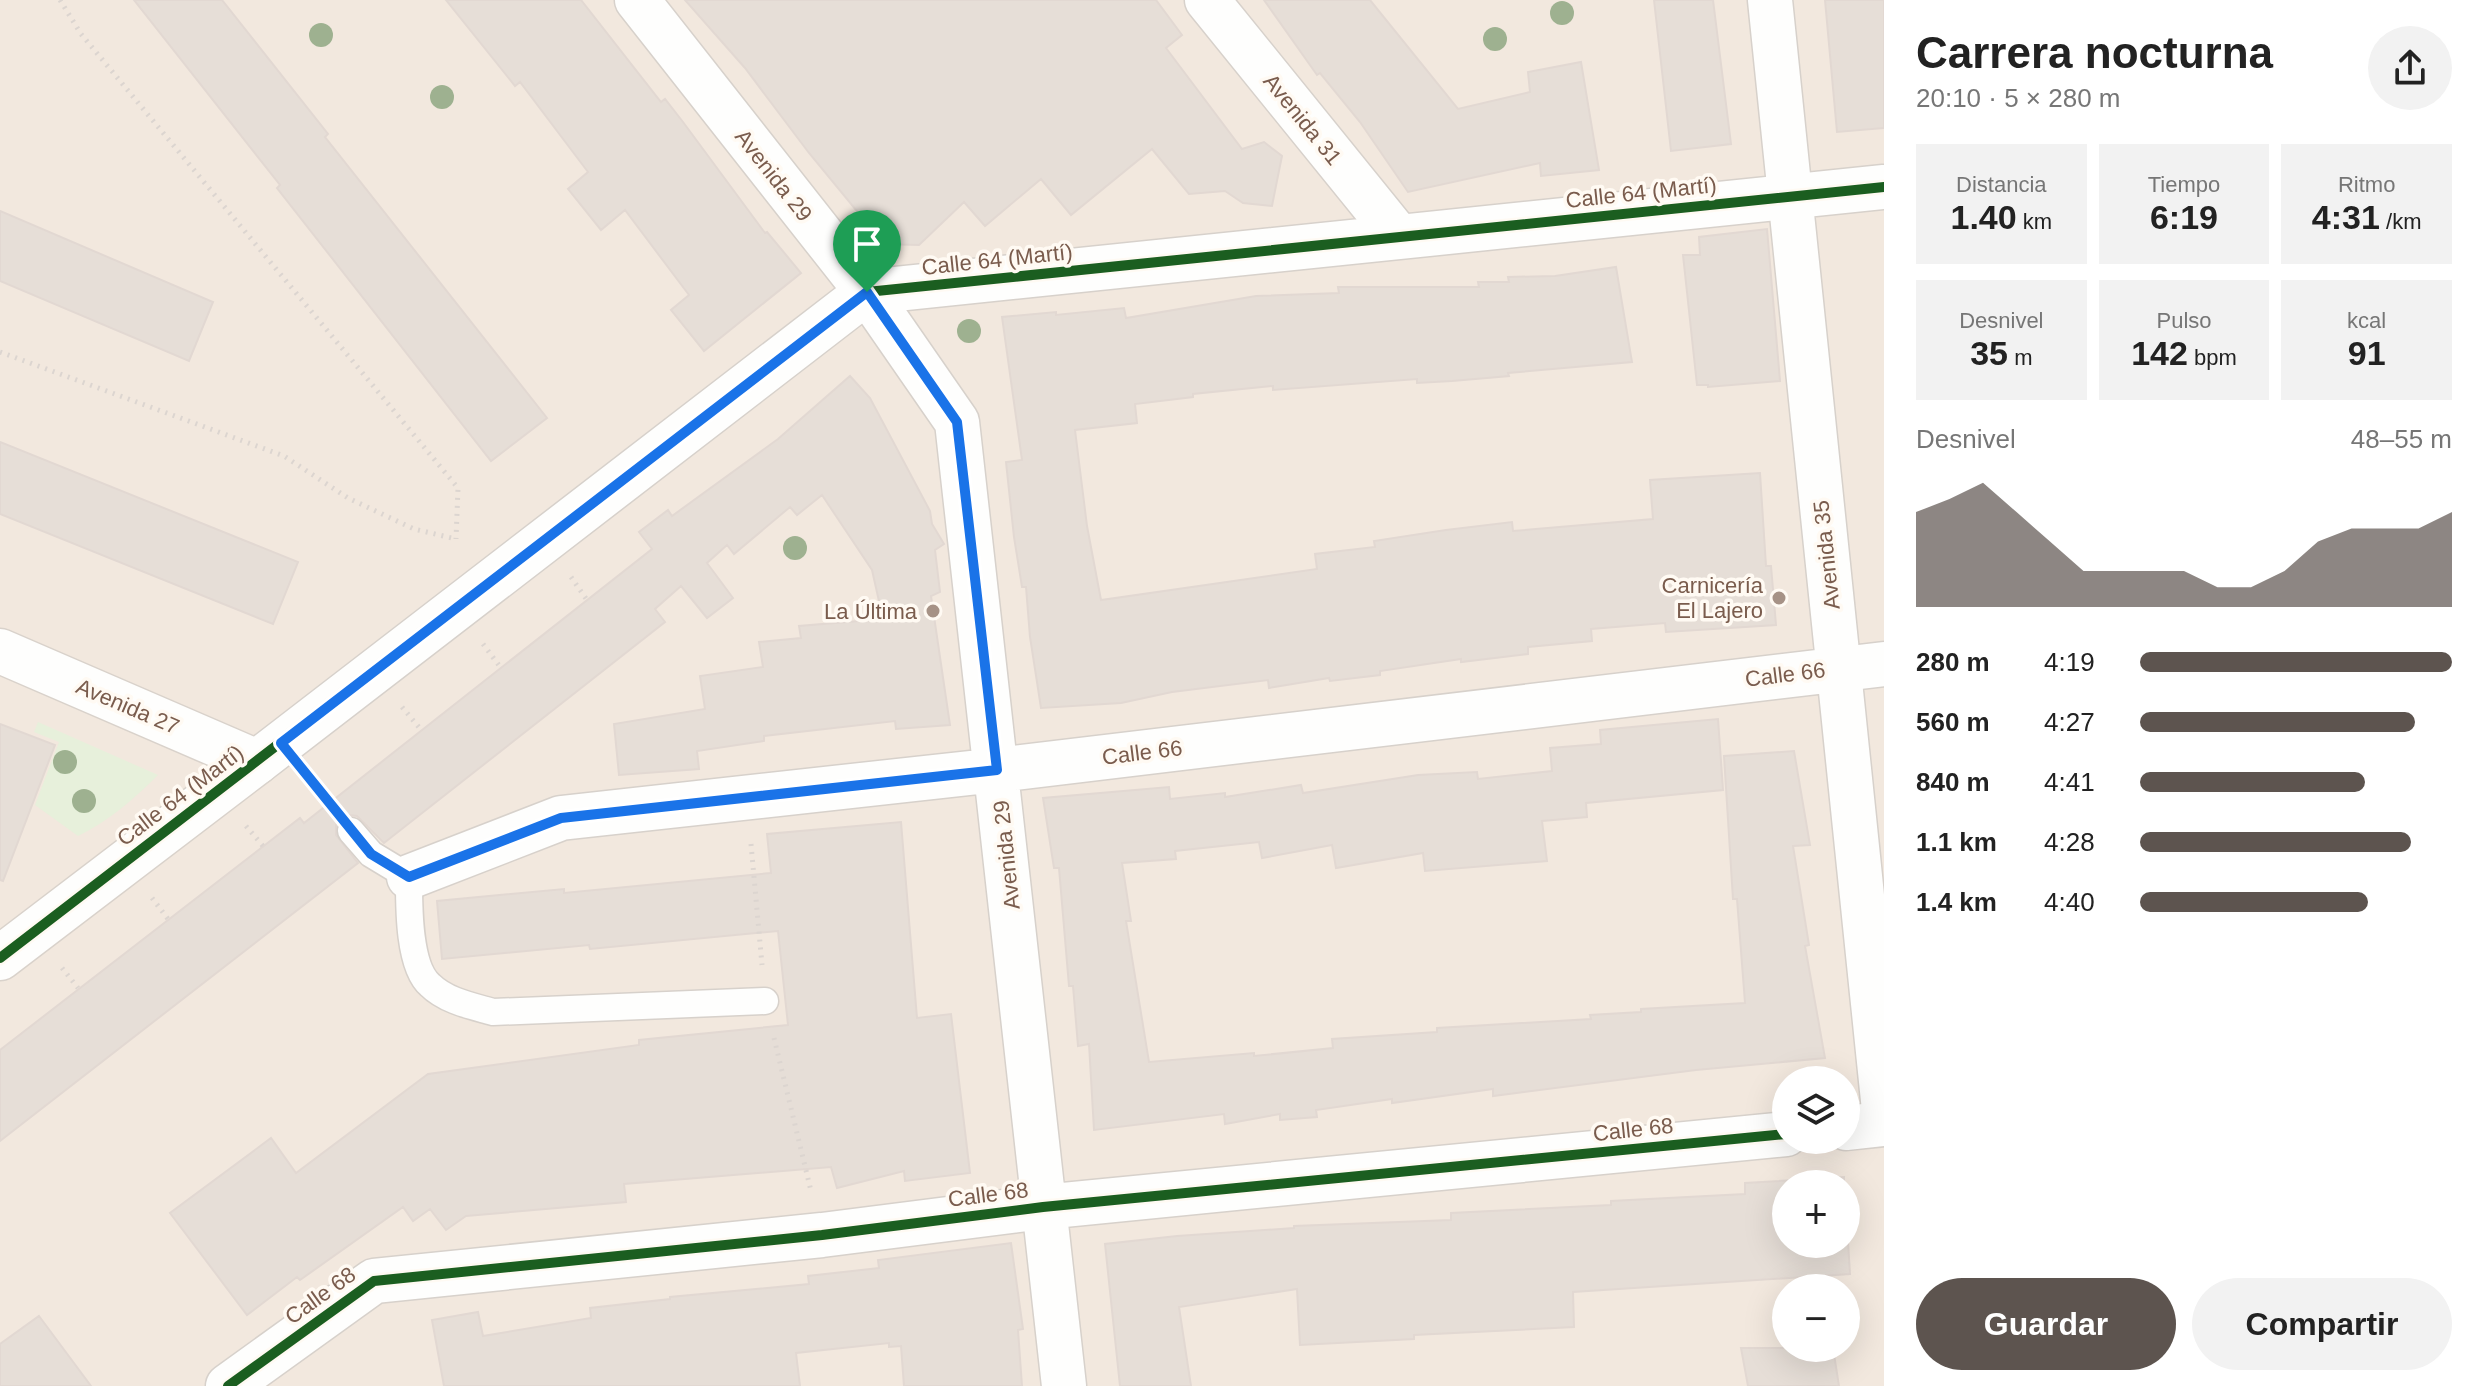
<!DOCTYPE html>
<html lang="es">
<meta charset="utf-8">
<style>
body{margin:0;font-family:Helvetica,sans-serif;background:#f2f2f2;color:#222;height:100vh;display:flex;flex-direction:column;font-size:30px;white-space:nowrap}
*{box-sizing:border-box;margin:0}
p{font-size:26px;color:#767676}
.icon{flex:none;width:44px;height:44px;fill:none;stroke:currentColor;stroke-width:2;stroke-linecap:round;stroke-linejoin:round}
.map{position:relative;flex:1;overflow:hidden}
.panel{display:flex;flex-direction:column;background:#fff;width:600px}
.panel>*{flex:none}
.fabs{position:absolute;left:1772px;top:1066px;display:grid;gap:16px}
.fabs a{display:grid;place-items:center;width:88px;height:88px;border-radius:50%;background:#fff;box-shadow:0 8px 32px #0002;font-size:40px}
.pin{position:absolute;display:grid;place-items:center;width:68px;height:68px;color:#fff;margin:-82px -34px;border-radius:50% 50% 50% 0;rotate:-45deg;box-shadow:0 0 8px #0007}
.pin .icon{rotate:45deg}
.round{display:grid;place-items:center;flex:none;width:84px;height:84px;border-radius:42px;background:#f2f2f2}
.headline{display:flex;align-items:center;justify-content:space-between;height:136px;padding:0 32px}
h1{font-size:44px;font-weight:700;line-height:60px}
.stats{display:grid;grid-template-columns:repeat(3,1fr);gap:12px;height:136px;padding:8px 32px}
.stats div{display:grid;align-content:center;border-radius:0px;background:#f2f2f2;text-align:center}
.stats b{font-size:34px;font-weight:700}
.stats small{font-size:22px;font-weight:400}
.stats p{font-size:22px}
.chart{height:224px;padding:16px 32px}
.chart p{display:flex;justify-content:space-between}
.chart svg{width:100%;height:144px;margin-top:8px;fill:#5d544f;opacity:.7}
.primary-button{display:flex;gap:16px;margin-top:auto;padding:16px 32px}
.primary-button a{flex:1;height:92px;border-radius:48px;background:#5d544f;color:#fff;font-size:32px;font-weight:700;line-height:92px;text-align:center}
.primary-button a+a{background:#f2f2f2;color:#222}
ul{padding:0 32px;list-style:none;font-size:26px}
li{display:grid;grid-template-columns:128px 96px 1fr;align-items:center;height:60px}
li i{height:20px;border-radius:10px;background:#5d544f}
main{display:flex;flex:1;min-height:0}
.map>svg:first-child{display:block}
.residential{fill:#f2e8de;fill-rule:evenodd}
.green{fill:#e7f0db}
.building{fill:#e6ded7;stroke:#e2d8d2;stroke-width:2}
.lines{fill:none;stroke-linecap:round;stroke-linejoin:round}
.lane-casing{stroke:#d7d1cb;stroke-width:29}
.street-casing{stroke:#d7d1cb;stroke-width:47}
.secondary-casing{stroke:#d9d2cb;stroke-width:47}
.path{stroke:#dcd5d0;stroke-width:5;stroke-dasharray:2 6;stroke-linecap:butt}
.lane{stroke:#fefefd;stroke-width:26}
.street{stroke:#fefefd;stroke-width:44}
.secondary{stroke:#fefefd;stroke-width:44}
.cycleway-casing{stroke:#fffaf3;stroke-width:15}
.cycleway{stroke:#1b5e20;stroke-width:10}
.tree{fill:#9eb190}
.route-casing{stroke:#fff;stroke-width:16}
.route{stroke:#1a73e8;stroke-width:10}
.poi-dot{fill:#a69286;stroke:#fffaf3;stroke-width:3}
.labels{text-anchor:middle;stroke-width:7;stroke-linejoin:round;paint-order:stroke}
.street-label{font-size:22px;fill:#7a5c4d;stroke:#fffaf3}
.poi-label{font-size:22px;fill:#7a5c4d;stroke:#fffaf3;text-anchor:end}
</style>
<main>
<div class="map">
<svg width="1884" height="1386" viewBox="0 0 1884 1386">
<rect width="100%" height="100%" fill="#f9f5f0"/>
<path class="residential" d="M 0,0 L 1884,0 L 1884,1386 L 0,1386 ZM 1786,1080 L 1846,1080 L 1846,1140 L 1786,1140 ZM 1786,1184 L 1846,1184 L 1846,1244 L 1786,1244 ZM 1786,1288 L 1846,1288 L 1846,1348 L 1786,1348 Z"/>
<path class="green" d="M 38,722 L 158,775 C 135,798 108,822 78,836 L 35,805 L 59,742 L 34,732 Z"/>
<path class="building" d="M 134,0 L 222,0 L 328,134 L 325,137 L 547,418 L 491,461 L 277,188 L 280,185 Z
M 446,0 L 581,0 L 661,102 L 665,99 L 683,122 L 765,233 L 767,232 L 801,273 L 704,351 L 671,310 L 689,295 L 625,210 L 601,230 L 568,189 L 588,172 L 520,82 L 515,86 Z
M 685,0 L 1156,0 L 1182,35 L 1166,48 L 1242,149 L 1264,142 L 1282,156 L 1272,206 L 1243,203 L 1225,191 L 1189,194 L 1152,149 L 1071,215 L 1041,179 L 985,226 L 964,202 L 919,245 L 884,244 L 809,153 L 745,68 Z
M 1264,0 L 1370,0 L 1458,109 L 1530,92 L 1528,72 L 1581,62 L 1599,170 L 1541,176 L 1540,163 L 1408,192 L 1360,122 L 1320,73 L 1317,75 Z
M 1654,0 L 1713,0 L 1731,144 L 1671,151 Z
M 1825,0 L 1884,0 L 1884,128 L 1837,132 Z
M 0,211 L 213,302 L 189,361 L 0,281 Z
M 1767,229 L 1780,381 L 1708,387 L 1708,385 L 1697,385 L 1683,255 L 1700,255 L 1699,237 Z
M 1616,267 L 1632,362 L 1508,373 L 1509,376 L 1452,381 L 1417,383 L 1417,379 L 1273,390 L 1273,386 L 1193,394 L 1193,397 L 1135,404 L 1137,423 L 1075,430 L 1087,526 L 1101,600 L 1317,569 L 1315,554 L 1375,547 L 1374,541 L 1446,530 L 1512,522 L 1513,531 L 1653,519 L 1650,480 L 1760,473 L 1766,566 L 1771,566 L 1776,625 L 1666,632 L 1665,623 L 1591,629 L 1592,641 L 1528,647 L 1528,654 L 1461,662 L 1461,659 L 1380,671 L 1380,675 L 1330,681 L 1329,678 L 1269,688 L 1268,680 L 1172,692 L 1121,703 L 1041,708 L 1030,637 L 1026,587 L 1022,587 L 1014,537 L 1006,462 L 1022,460 L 1002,317 L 1056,312 L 1056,315 L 1124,308 L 1126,318 L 1256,296 L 1339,293 L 1338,287 L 1479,287 L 1478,282 L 1509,282 L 1508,277 L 1555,276 Z
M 850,376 L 870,398 L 930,511 L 932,524 L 944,544 L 935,550 L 940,592 L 931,596 L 950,725 L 896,729 L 895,721 L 764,736 L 764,741 L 697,751 L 699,769 L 619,775 L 614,724 L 705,709 L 700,676 L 763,667 L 759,642 L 801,638 L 799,626 L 883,619 L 872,570 L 822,495 L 797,515 L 790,507 L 734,554 L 727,545 L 707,563 L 733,598 L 707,618 L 681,586 L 655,609 L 665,622 L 384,843 L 357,816 L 349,815 L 341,818 L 336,825 L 336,835 L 358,863 L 0,1141 L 0,1050 L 300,818 L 304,823 L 652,549 L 639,532 L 668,510 L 672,516 L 778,439 Z
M 0,442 L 298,562 L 273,624 L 0,514 Z
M 1718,719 L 1723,790 L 1586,803 L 1587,817 L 1542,821 L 1547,861 L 1425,871 L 1423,853 L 1336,868 L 1332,845 L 1262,858 L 1259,842 L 1175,851 L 1176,859 L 1122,863 L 1131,921 L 1126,921 L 1149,1062 L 1254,1053 L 1254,1056 L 1333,1048 L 1332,1039 L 1437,1032 L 1437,1028 L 1591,1019 L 1590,1015 L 1641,1012 L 1641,1009 L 1745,1003 L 1737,899 L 1733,899 L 1724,756 L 1794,751 L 1810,845 L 1793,846 L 1809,945 L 1805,946 L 1825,1058 L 1696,1070 L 1493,1096 L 1493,1089 L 1392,1103 L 1392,1099 L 1316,1110 L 1317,1117 L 1280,1120 L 1280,1114 L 1225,1124 L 1224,1114 L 1094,1130 L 1089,1044 L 1078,1046 L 1073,986 L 1069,986 L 1059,868 L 1054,868 L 1043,798 L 1169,787 L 1170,799 L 1225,793 L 1225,797 L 1301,785 L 1303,793 L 1418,775 L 1477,772 L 1478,779 L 1552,771 L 1550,748 L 1601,744 L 1600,730 Z
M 0,724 L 55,745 L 3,881 L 0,880 Z
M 901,822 L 917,1018 L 951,1014 L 970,1173 L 905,1181 L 904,1171 L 837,1188 L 831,1167 L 624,1184 L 626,1202 L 466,1216 L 446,1230 L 430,1209 L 413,1221 L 403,1207 L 300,1280 L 297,1277 L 247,1315 L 170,1213 L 271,1138 L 296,1173 L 428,1074 L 639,1045 L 639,1040 L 788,1025 L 778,931 L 590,949 L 589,945 L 442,959 L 437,901 L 564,889 L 564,893 L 771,873 L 767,834 Z
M 1844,1177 L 1844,1184 L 1786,1184 L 1786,1244 L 1846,1244 L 1846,1210 L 1850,1274 L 1573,1292 L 1574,1327 L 1414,1335 L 1414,1339 L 1300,1345 L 1297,1289 L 1179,1307 L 1191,1386 L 1120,1386 L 1105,1244 L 1177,1236 L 1294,1228 L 1294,1226 L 1451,1220 L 1451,1213 L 1611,1205 L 1611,1201 L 1745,1194 L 1745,1183 Z
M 1011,1243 L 1023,1329 L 1018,1330 L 1022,1386 L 904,1386 L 901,1346 L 889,1347 L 889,1343 L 796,1353 L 800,1386 L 444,1386 L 432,1320 L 478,1312 L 483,1336 L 591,1318 L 590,1308 L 670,1299 L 670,1297 L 809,1284 L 808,1276 L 879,1268 L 878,1260 Z
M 39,1316 L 91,1386 L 0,1386 L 0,1344 Z
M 1741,1348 L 1833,1348 L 1839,1386 L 1748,1386 Z"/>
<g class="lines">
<g class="lane-casing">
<path id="lane" d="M 351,831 L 371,854 L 409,877 C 409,904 408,966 430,985 C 446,1001 472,1006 493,1012 L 765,1001"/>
</g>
<g class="street-casing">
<path id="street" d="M 637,0 L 867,292 L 957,422 L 1064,1386
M 1207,0 L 1399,237
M 1770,0 L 1884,1110
M 257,762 L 867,292 L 1884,187
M 409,877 L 561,818 L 997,770 L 1884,664
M 1846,1128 L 1884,1124
M 228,1386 L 374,1281 L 822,1235 L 1043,1207 L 1786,1134"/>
</g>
<g class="secondary-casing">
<path id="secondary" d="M 0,651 L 257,762 L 0,958"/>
</g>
<path class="path" d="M 60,0 L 81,34 L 458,488 L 456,539
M 0,352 L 284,456 L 348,498 L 414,529 L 456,539
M 571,577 L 587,600
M 483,644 L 501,668
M 402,707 L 422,731
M 309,779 L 328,802
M 246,826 L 263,846
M 751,844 L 762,965
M 152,898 L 168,919
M 62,968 L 78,988
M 774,1038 L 811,1191"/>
<use href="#lane" class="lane"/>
<use href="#street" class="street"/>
<use href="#secondary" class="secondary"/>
<g class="cycleway-casing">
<path id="cycleway" d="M 0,958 L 867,292 L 1884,187
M 228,1386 L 374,1281 L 822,1235 L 1043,1207 L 1786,1134"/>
</g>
<use href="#cycleway" class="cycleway"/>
</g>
<g class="tree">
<circle cx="1562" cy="13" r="12"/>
<circle cx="321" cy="35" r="12"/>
<circle cx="1495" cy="39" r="12"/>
<circle cx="442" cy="97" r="12"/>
<circle cx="969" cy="331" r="12"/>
<circle cx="795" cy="548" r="12"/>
<circle cx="65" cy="762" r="12"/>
<circle cx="84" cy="801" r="12"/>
</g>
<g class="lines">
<g class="route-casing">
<path id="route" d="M 867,292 L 957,422 L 997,770 L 561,818 L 409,877 L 371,854 L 281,743 Z"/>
</g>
<use href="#route" class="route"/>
</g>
<g class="poi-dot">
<circle cx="1779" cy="598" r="8"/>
<circle cx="933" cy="611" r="8"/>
</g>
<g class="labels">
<g class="street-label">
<text transform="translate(1303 119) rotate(51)" y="8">Avenida 31</text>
<text transform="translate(774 175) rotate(52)" y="8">Avenida 29</text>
<text transform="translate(1641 192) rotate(-6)" y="8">Calle 64 (Martí)</text>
<text transform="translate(997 259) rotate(-6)" y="8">Calle 64 (Martí)</text>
<text transform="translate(1826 555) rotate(-96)" y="8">Avenida 35</text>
<text transform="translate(1785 674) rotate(-7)" y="8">Calle 66</text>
<text transform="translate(128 706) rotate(23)" y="8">Avenida 27</text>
<text transform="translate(1142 752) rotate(-7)" y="8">Calle 66</text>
<text transform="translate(180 795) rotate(-37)" y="8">Calle 64 (Martí)</text>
<text transform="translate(1006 855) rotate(-96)" y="8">Avenida 29</text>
<text transform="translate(1633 1129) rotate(-6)" y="8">Calle 68</text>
<text transform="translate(988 1194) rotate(-7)" y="8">Calle 68</text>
<text transform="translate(320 1295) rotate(-36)" y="8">Calle 68</text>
</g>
<g class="poi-label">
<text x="1763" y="593">Carnicería<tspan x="1763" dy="25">El Lajero</tspan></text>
<text x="917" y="619">La Última</text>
</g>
</g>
</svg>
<div class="fabs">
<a><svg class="icon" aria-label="layers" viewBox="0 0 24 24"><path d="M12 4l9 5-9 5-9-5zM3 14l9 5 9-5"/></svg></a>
<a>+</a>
<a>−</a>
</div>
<div class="pin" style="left:867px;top:292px;background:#1e9e55"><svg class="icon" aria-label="arrive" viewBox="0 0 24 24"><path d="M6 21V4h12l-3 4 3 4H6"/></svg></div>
</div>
<section class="panel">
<div class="headline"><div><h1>Carrera nocturna</h1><p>20:10 · 5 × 280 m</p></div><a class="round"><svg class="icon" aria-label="share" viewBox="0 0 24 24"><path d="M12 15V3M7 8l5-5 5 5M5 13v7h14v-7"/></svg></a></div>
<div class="stats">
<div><p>Distancia</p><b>1.40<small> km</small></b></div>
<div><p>Tiempo</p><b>6:19</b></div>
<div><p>Ritmo</p><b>4:31<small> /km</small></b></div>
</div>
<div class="stats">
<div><p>Desnivel</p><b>35<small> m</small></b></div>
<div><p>Pulso</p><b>142<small> bpm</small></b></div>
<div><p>kcal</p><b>91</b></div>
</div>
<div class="chart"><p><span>Desnivel</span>48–55 m</p>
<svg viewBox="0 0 160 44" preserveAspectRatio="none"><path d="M0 44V15L10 11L20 6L30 15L40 24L50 33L60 33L70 33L80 33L90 38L100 38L110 33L120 24L130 20L140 20L150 20L160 15V44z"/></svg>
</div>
<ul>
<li><b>280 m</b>4:19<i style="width:100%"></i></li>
<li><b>560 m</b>4:27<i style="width:88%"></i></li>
<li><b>840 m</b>4:41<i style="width:72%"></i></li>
<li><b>1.1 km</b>4:28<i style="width:87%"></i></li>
<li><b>1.4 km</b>4:40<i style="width:73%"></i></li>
</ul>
<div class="primary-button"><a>Guardar</a><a>Compartir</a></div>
</section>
</main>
